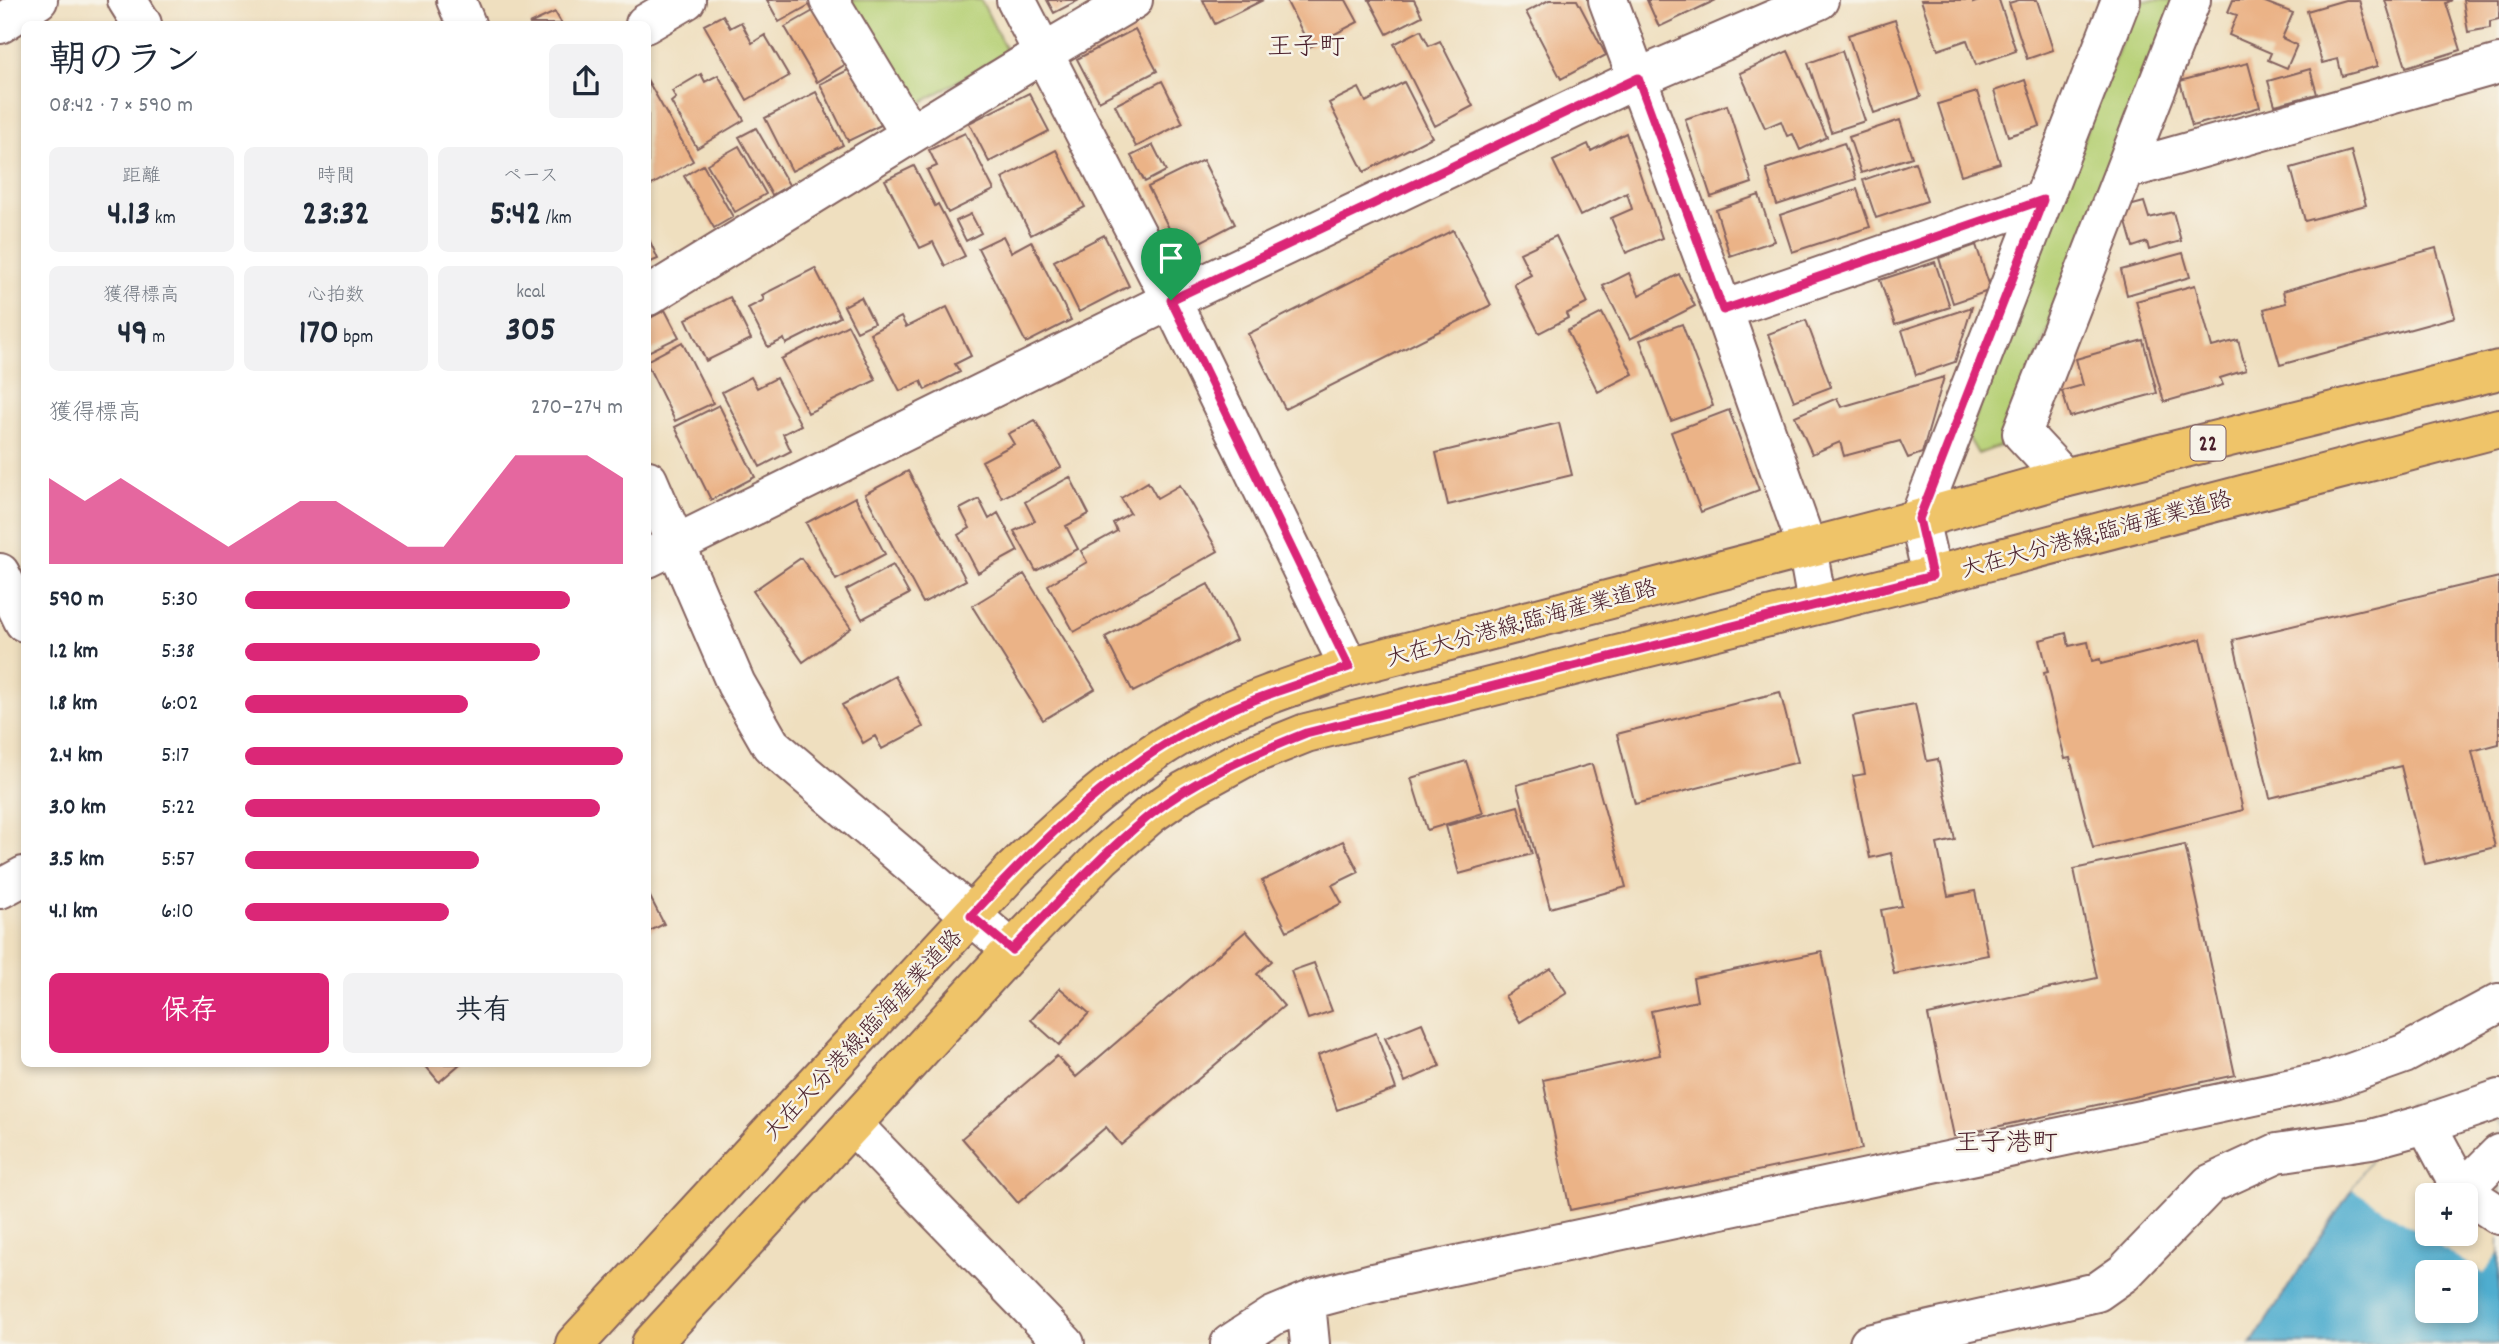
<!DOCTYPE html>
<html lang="ja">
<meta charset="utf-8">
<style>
body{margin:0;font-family:Dekko,"Klee One",sans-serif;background:#f2f2f3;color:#1f2937;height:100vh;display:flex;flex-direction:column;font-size:26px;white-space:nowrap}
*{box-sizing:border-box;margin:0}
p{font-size:23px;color:#747a83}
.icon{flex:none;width:38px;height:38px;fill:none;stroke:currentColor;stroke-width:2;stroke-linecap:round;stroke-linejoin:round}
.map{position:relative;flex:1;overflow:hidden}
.panel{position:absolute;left:21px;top:21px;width:630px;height:1046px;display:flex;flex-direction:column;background:#fff;border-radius:10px;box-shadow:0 4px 10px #0003}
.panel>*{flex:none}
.fabs{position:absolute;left:2415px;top:1183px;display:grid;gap:14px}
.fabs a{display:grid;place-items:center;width:63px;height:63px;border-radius:10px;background:#fff;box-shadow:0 4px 10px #0003;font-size:35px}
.pin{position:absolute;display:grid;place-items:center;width:60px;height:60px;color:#fff;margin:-72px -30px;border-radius:50% 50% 50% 0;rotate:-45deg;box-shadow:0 0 7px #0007}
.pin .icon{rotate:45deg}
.round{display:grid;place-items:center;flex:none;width:74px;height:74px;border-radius:10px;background:#f2f2f3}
.head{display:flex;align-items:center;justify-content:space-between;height:119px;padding:0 28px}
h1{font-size:38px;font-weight:700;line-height:52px}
.metrics{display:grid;grid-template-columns:repeat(3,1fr);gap:10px;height:119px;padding:7px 28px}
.metrics div{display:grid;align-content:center;border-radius:10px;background:#f2f2f3;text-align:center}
.metrics b{font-size:35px;font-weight:700}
.metrics small{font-size:19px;font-weight:400}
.metrics p{font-size:19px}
.chart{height:196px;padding:14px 28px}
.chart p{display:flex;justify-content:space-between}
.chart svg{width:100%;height:126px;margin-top:7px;fill:#db2777;opacity:.7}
.button{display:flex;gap:14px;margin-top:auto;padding:14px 28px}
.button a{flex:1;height:80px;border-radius:10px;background:#db2777;color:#fff;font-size:28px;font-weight:700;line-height:80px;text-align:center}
.button a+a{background:#f2f2f3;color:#1f2937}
ul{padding:0 28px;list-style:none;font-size:23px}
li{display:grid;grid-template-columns:112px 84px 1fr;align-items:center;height:52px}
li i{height:18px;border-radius:9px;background:#db2777}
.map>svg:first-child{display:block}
.green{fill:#b6d075;stroke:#807850;stroke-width:2}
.water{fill:#50adcf;stroke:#4d667d;stroke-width:2;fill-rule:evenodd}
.pier{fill:#efdfbf;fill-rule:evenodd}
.building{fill:#ebb387}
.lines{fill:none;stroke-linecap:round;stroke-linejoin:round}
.minor-casing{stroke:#84625f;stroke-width:42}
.major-casing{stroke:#84625f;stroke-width:42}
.minor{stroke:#fff;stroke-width:38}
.major{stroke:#efc469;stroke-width:38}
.route-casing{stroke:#fff;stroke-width:14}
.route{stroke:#db2777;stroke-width:9}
.labels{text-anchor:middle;stroke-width:5;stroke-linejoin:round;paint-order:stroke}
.shield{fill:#f7f3e8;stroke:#7e5f64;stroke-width:2}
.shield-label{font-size:21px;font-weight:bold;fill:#4a1f2b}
.street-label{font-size:23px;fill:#4a1f2b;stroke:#f7f3e8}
.quarter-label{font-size:26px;fill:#4a1f2b;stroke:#f7f3e8}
</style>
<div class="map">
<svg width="2499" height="1344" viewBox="0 0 2499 1344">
<rect width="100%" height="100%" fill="#f7f3e8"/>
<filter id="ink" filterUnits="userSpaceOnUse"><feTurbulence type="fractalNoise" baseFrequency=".0143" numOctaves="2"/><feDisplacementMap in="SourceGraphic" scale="14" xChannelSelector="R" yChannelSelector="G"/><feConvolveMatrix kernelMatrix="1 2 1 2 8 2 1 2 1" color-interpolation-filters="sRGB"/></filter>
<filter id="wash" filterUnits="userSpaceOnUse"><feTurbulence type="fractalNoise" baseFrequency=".00686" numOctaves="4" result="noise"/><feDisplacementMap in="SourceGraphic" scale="28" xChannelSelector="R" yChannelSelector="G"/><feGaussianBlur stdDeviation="1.57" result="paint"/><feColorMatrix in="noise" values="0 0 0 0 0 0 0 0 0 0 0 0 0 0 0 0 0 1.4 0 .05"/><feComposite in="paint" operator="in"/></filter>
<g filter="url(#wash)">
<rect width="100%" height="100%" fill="#efdfbf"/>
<path class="green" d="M 846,0 L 981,0 L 1007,52 L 907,111 Z
M 2138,0 L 2177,0 L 2003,445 L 1978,454 L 1968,437 Z"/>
<path class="water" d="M 2434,1096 L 2499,1125 L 2499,1344 L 2251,1344 L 2407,1105 ZM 2427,1195 L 2466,1195 L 2466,1234 L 2427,1234 ZM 2427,1272 L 2466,1272 L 2466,1311 L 2427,1311 Z"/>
<path class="pier" d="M 2434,1096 L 2455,1096 L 2499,1125 L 2499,1252 L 2483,1274 L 2352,1189 L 2407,1105 ZM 2427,1195 L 2466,1195 L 2466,1234 L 2427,1234 Z"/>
<g id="blocks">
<path class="building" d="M 767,0 L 811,0 L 813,3 L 779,22 Z
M 1047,0 L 1079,0 L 1054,13 Z
M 1203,0 L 1263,0 L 1215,24 Z
M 1286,0 L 1346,0 L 1358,22 L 1310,47 Z
M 1369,0 L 1414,0 L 1422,16 L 1387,34 Z
M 1549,0 L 1577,0 L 1606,55 L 1561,79 L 1526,12 Z
M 1647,0 L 1716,0 L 1659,27 Z
M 1921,0 L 1973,0 L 1973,3 L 1982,0 L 1999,0 L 2016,51 L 1976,65 L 1967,40 L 1938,50 Z
M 2019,0 L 2037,0 L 2053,50 L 2027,59 L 2009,3 Z
M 2233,0 L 2260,0 L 2293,13 L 2282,38 L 2297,45 L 2287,68 L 2268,60 L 2271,53 L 2229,35 L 2237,15 L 2228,12 Z
M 2345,0 L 2359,0 L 2378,66 L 2342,76 L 2338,59 L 2322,63 L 2307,11 Z
M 2385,0 L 2452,0 L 2446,3 L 2461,50 L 2406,67 Z
M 2463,0 L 2499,0 L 2499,19 L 2490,21 L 2490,28 L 2468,32 Z
M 815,10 L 846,64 L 817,82 L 785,27 Z
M 555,12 L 562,24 L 529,24 Z
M 723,15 L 730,28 L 741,22 L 752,43 L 765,35 L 789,76 L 747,100 L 704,25 Z
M 1895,20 L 1921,97 L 1874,113 L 1848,35 Z
M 1135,29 L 1157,71 L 1099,101 L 1077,59 Z
M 1421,30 L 1429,46 L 1440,41 L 1473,106 L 1435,126 L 1394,44 Z
M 1788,51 L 1827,137 L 1800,150 L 1793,134 L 1787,136 L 1781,121 L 1765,128 L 1740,73 Z
M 1842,51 L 1865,121 L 1831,132 L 1808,63 Z
M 2248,63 L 2260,107 L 2192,126 L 2180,81 Z
M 852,68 L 881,125 L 848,141 L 820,84 Z
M 2310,69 L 2317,94 L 2275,105 L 2268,81 Z
M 701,74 L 705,82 L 718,75 L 744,120 L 697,148 L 671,102 L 676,98 L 672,91 Z
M 2025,80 L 2040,126 L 2008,136 L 1994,91 Z
M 648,81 L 693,161 L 648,187 Z
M 1162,81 L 1183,123 L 1136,147 L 1115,105 Z
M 1404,82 L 1432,137 L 1364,172 L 1329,103 L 1359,88 L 1366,102 Z
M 816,92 L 843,145 L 792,171 L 765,118 Z
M 1977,92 L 2000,163 L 1961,175 L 1938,104 Z
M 1029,93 L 1049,131 L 989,162 L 969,123 Z
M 1727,105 L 1752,183 L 1711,197 L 1685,119 Z
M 1900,120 L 1912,157 L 1861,173 L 1849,137 Z
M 756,128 L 789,185 L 772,195 L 739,137 Z
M 965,133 L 994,190 L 948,213 L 927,170 L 937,166 L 929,150 Z
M 1626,133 L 1662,238 L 1626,253 L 1611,218 L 1632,209 L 1627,193 L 1580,216 L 1553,161 L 1588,144 L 1591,151 Z
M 1844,143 L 1856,179 L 1777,205 L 1766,169 Z
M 1153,145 L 1166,171 L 1145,182 L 1131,156 Z
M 739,146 L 766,194 L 735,212 L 707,164 Z
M 1056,150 L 1085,207 L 1031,235 L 1002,178 Z
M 2351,151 L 2366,205 L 2305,221 L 2291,168 Z
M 1203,160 L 1235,224 L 1181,252 L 1148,187 Z
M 1915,162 L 1927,201 L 1876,218 L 1863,180 Z
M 703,165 L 733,217 L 714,228 L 684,176 Z
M 914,166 L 935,206 L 938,204 L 965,256 L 945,266 L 933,242 L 920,248 L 885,180 Z
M 1857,189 L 1870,227 L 1792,252 L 1780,215 Z
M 1759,195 L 1774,241 L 1730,256 L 1716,210 Z
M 2144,202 L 2149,218 L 2173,212 L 2181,241 L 2149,250 L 2147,242 L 2133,247 L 2122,208 Z
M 971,214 L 981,233 L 966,241 L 956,221 Z
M 1453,230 L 1491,305 L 1285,409 L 1248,334 Z
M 1104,235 L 1129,286 L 1079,312 L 1054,261 Z
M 1003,236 L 1011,252 L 1031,241 L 1071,320 L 1026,343 L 978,248 Z
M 1556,236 L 1588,303 L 1566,314 L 1568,318 L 1539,333 L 1514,284 L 1531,275 L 1520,253 Z
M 648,237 L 658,259 L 648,263 Z
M 1976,245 L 1991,290 L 1953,303 L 1939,258 Z
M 2436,248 L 2455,317 L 2280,365 L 2264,309 L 2286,303 L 2283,291 Z
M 2183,253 L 2190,277 L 2127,295 L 2121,270 Z
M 1935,262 L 1950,307 L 1895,325 L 1880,280 Z
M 815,268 L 840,317 L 786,344 L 784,339 L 768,347 L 748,308 L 764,300 L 762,295 Z
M 1629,273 L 1639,295 L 1679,274 L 1695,306 L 1630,339 L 1603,286 Z
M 2195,285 L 2212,347 L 2238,340 L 2246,370 L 2220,378 L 2223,385 L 2164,402 L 2136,301 Z
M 730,297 L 751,339 L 706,361 L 686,319 Z
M 861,297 L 874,323 L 857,331 L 844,306 Z
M 947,307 L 971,356 L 955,364 L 960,372 L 925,390 L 921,381 L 900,391 L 870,333 L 901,317 L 906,327 Z
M 1972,307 L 1955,362 L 1916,375 L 1902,330 Z
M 665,310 L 679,337 L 648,352 L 648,319 Z
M 1602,313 L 1633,374 L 1598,392 L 1567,331 Z
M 1806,320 L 1831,387 L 1794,401 L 1768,334 Z
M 1682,324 L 1713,406 L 1671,421 L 1640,340 Z
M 848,325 L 876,380 L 808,413 L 781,359 Z
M 2143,340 L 2157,393 L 2070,417 L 2062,391 L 2083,385 L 2076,359 Z
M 682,342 L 713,403 L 675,421 L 648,366 L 648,360 Z
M 751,377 L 757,388 L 776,378 L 801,425 L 783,434 L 791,451 L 760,467 L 722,392 Z
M 1944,377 L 1922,453 L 1908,458 L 1900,441 L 1844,456 L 1840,442 L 1812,454 L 1795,416 L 1837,398 L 1841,407 Z
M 719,405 L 755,477 L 711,500 L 675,427 Z
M 1729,410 L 1759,490 L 1701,512 L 1671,432 Z
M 1035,420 L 1061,467 L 1002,498 L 982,461 L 1014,444 L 1008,434 Z
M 1559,423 L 1572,475 L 1448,505 L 1436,453 Z
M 908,471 L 966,580 L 923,603 L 865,494 Z
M 1070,477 L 1089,514 L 1066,526 L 1078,549 L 1036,571 L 1014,531 L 1035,521 L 1025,502 Z
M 1148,482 L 1157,498 L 1180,485 L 1218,551 L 1074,632 L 1048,585 L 1087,562 L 1081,551 L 1117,531 L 1113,523 L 1130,513 L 1121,498 Z
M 855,497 L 885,554 L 836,580 L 806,523 Z
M 979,499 L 989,519 L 998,513 L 1018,551 L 978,573 L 958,535 L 970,528 L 960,509 Z
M 801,558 L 851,628 L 803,662 L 753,591 Z
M 893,565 L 909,594 L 862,619 L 846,590 Z
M 1024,574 L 1095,689 L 1043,720 L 972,606 Z
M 2499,577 L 2499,744 L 2472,751 L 2495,847 L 2425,864 L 2401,766 L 2270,798 L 2233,640 Z
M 1208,584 L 1236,640 L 1133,692 L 1105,637 Z
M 2066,633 L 2069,646 L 2088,642 L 2092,661 L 2100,659 L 2101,664 L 2201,639 L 2243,810 L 2093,848 L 2070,758 L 2065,759 L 2044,673 L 2048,672 L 2040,640 Z
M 895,676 L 923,727 L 882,749 L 875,736 L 863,743 L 842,705 Z
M 1780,692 L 1798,762 L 1635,804 L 1617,734 Z
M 1915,704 L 1927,761 L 1938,759 L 1955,840 L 1937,844 L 1948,896 L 1975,891 L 1988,955 L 1894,974 L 1881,910 L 1902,906 L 1891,853 L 1870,858 L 1853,776 L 1865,774 L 1853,716 Z
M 1466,761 L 1483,813 L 1427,830 L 1411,778 Z
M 1592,764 L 1626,887 L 1550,908 L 1517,785 Z
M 1518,806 L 1532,854 L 1459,874 L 1446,826 Z
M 1343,841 L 1359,872 L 1332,885 L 1342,903 L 1287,931 L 1262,881 Z
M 2185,845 L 2235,1075 L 1954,1136 L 1928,1015 L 2097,978 L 2074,869 Z
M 648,893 L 664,924 L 648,932 Z
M 1246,931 L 1272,961 L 1257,974 L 1284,1006 L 1121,1145 L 1106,1127 L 1018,1203 L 962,1138 L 1057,1056 L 1076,1077 Z
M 1822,952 L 1862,1149 L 1570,1210 L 1543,1080 L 1660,1055 L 1651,1011 L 1697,1001 L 1693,978 Z
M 1314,963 L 1332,1011 L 1308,1019 L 1291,971 Z
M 1551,968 L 1567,993 L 1520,1022 L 1505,996 Z
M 1060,988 L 1089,1013 L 1059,1045 L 1031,1020 Z
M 1422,1023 L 1440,1066 L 1405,1082 L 1385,1038 Z
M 1376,1033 L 1396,1089 L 1337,1110 L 1318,1055 Z
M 424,1064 L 460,1064 L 439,1082 Z"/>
</g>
</g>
<g filter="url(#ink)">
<use href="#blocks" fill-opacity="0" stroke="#84625f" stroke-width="2"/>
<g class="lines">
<g class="minor-casing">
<path id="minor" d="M 127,0 L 142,24
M 456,0 L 466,24
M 829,0 L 910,134
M 1016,0 L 1171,300 L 1349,667
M 1608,0 L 1723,310 L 1807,547 L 1817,604
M 0,24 L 38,0
M 645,24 L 686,0
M 2125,170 L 2499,64
M 648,296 L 1043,53 L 1133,0
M 1723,310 L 2043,200
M 2064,478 L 2022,433 L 2191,0
M 648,480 L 736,684 L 771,745 L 1012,950
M 648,558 L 1171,300 L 1638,78 L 1819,0
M 0,573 L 24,622
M 1932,576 L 1919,519 L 2121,0
M 0,889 L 24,876
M 852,1124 L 1065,1344
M 2426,1124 L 2462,1191 L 2499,1215
M 2462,1191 L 2499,1154
M 1306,1303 L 1310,1344
M 1230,1344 L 1273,1316 L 1316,1298 L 1372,1283 L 2334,1079 L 2404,1054 L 2499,1003
M 1869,1344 L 2097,1292 L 2124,1273 L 2210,1184 L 2277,1153 L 2371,1139 L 2426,1124 L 2499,1099"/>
</g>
<g class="major-casing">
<path id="major" d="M 575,1344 L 1012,871 C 1075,811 1140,752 1220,715 C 1262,695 1306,682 1349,667 L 1919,519 L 2064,478 L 2499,370
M 651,1344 L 1012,950 L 1102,857 L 1151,814 L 1184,791 L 1246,757 L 1306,733 L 1932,576 L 2499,428"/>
</g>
<use href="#minor" class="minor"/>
<use href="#major" class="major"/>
</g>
</g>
<g class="lines" filter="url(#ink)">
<g class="route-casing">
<path id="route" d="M 1638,78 L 1723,310 L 2043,200 L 1919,519 L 1932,576 L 1306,733 C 1251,755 1196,778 1150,815 C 1100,856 1056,904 1012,950 L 971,916 C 1043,838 1121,761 1219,715 C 1261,695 1306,682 1349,667 L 1171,300 Z"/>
</g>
<use href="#route" class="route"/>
</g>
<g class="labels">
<rect class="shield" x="2190.5" y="425.5" width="35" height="35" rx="5"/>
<g class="shield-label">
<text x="2208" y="450">22</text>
</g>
<g class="street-label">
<text transform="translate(2096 533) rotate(-15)" y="8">大在大分港線;臨海産業道路</text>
<text transform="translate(1521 622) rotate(-15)" y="8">大在大分港線;臨海産業道路</text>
<text transform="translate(862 1034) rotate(-47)" y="8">大在大分港線;臨海産業道路</text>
</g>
<g class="quarter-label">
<text x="1306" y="54">王子町</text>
<text x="2006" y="1150">王子港町</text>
</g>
</g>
</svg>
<div class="fabs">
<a>+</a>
<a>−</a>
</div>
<div class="pin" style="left:1171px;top:300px;background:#1e9e55"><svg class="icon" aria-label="arrive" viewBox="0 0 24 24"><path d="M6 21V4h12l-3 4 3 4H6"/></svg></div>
<section class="panel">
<div class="head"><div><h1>朝のラン</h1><p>08:42 · 7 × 590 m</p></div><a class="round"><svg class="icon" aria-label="share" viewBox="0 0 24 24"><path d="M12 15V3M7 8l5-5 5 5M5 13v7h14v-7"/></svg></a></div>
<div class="metrics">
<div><p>距離</p><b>4.13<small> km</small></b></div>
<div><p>時間</p><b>23:32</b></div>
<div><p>ペース</p><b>5:42<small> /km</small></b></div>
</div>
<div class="metrics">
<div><p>獲得標高</p><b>49<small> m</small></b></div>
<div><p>心拍数</p><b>170<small> bpm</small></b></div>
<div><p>kcal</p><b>305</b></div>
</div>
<div class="chart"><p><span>獲得標高</span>270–274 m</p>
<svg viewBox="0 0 160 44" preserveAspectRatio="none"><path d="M0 44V14L10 22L20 14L30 22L40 30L50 38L60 30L70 22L80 22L90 30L100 38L110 38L120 22L130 6L140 6L150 6L160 14V44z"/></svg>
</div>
<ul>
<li><b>590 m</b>5:30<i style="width:86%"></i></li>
<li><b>1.2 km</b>5:38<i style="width:78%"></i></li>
<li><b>1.8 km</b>6:02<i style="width:59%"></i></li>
<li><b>2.4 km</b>5:17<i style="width:100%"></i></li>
<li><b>3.0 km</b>5:22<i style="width:94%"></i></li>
<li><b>3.5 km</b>5:57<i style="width:62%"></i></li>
<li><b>4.1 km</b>6:10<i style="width:54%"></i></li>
</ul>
<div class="button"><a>保存</a><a>共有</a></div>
</section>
</div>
